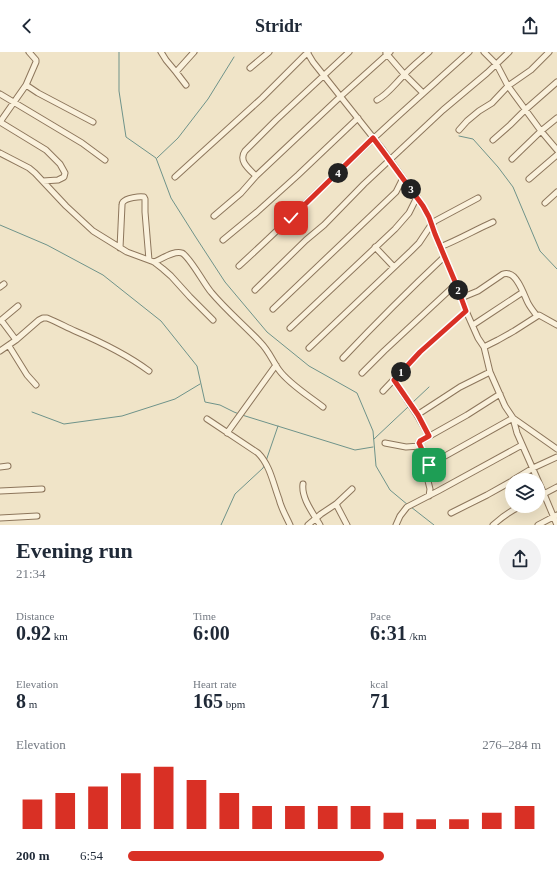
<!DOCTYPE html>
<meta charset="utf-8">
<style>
body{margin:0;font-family:"Times New Roman",serif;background:#f2f2f3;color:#1f2937;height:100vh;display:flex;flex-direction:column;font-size:15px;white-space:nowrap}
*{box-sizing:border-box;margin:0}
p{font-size:13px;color:#747a83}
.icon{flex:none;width:22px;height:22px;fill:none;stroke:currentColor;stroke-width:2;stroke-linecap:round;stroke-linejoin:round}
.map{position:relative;height:473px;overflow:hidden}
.drawer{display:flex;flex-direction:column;background:#fff;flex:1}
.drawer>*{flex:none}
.buttons{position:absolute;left:505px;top:421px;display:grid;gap:8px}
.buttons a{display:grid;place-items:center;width:40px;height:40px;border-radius:50%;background:#fff;box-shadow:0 4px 16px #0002;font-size:20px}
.pin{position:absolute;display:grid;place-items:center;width:34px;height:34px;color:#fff;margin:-17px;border-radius:8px;box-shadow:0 2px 6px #0006}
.km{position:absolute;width:20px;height:20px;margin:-10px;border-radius:50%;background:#222;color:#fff;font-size:11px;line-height:20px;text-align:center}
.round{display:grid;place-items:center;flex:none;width:42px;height:42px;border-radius:21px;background:#f2f2f3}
.headline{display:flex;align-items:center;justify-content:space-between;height:68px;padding:0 16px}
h1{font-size:22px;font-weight:700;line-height:30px}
.figures{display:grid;grid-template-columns:repeat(3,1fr);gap:6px;height:68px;padding:4px 16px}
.figures div{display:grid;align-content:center}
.figures b{font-size:20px;font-weight:700}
.figures small{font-size:11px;font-weight:400}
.figures p{font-size:11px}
.chart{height:112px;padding:8px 16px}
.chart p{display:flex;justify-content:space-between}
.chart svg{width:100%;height:72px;margin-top:4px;stroke:#d93025;stroke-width:6}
ul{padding:0 16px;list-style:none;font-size:13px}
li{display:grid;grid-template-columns:64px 48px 1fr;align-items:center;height:30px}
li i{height:10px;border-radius:5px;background:#d93025}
header{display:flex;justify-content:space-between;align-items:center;height:52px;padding:0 16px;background:#fff;font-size:18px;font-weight:700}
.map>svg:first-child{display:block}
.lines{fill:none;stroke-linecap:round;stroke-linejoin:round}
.stream{stroke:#6f938a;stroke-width:1}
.minor-casing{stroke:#8d765c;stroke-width:7}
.minor{stroke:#faf1dc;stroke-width:5}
.route-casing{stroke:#fff;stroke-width:8}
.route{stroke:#d93025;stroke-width:5}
</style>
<header><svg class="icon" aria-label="back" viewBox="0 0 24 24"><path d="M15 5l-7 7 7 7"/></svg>Stridr<svg class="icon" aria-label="share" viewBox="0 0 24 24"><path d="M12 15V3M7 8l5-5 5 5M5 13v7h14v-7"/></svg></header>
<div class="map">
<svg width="557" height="473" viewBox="0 0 557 473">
<rect width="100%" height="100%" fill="#f0e4c8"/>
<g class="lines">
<path class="stream" d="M 119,0 L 119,39 L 126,85 L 156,106 L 171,146 L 195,184 L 225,230 L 267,280 L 309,314 L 357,341 L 373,379 L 376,414 L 390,438 L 408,453
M 459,84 L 473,87 L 498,115 L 513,135 L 540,199 L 557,217
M 157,106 L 178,86 L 208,47 L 234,5
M 0,173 L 47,193 L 103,223 L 161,269 L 197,314 L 205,350 L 220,353 L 234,360 L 239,362
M 412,351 L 429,335
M 32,360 L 64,372 L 122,364 L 175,347 L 200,332
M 242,363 L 355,398 L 373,395
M 374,387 L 408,355
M 266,409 L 278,374
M 411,455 L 434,473
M 221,473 L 235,442 L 263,416 L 264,414"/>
<g class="minor-casing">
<path id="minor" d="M 161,0 L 166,8 L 176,20 L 186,33
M 307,0 L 313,10 L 383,98 L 423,154 L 429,165 L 435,182 L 456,232 L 466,259 L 478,286 L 484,295 L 490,320 L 505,354 L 513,366 L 517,381 L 544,442 L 557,473
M 484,0 L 497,13 L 508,34 L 541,79 L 557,98
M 386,1 L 404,22 L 423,41
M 250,16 L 269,0
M 176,20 L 194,0
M 26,33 L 38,41 L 93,70
M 0,42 L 82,91 L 105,108
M 377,48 C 388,42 394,33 403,24 C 411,15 420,8 429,0
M 0,70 L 46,98 L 60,112 L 65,121 L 64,125 L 58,128 L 43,129
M 0,70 L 26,33 L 36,10 L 36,8 L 29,0
M 459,78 L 467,69 L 479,59 L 492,51 L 508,34 L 531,18 L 549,0
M 493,88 L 510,73 L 525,58 L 557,30
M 0,101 L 29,116 L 35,121 L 66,154 L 93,179 L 127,200 L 154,210 L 163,217 L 171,224 L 190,245 L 213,268
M 512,107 L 541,79 L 557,66
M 256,124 C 249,117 238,109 245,99 L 276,68 L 349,0
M 175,125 L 208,95 L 262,46 L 308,0
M 529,127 L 557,103
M 545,151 L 557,140
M 214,164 L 241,141 L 256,124 L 341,44 L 390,0
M 223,188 L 257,160 L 298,123 L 358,66
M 375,195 L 394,215
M 440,195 C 458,188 475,178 493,170
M 120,196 L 122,153 C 122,152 122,151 123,150 C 126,146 140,144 144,145 L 145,147 L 145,160 L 149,208
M 154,210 C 162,207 174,198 182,201 C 190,205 204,232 211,240 C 226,258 244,273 260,290 C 269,299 272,308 279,318 C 289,332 309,344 323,355
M 239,214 C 285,172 329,128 374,86 C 405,57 437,29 469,0
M 0,235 L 4,232
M 255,238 L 306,188 L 324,173 L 364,132 L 443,58 L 487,21 L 509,0
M 461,246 L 478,239 L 503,222 C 506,221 507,221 509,222 C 518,224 524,243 528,251 C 530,255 534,260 537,264
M 273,257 L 396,140 L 403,126
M 1,268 L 16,288
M 0,269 L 18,254
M 473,273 L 523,240
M 290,276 L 395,177 L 409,161 L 417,145
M 9,294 L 27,323 L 36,333
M 484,295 L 498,288 L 514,279 L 539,263 L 557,273
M 309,296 L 411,199 L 419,191 L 431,173 L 435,169 L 478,146
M 0,299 L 16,288 L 39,268 L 43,266 L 47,266 C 57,270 66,275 75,279 C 101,290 126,302 149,319
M 343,306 C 376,271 409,238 444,205
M 362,321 L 384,299 L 456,232
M 394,328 L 417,363 L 429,384
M 383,339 L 420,300 L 466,259
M 417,363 L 460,335 L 490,320
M 513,366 L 557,397
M 207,367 L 258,401 C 270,413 273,431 279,447 C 281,456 286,464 290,473
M 227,381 L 276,313
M 385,391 L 406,395 L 420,394
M 429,413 L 513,366
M 0,415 L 8,414
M 513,428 L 533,416 L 557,405
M 303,432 C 301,446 313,461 320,473
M 0,439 L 42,437
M 429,444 L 430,437 L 428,429 L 431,423 L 429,413 L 420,394 L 419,390 L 467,363 L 500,342
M 538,445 L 557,435
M 336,452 L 347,473
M 451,461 L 487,443 L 512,429
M 0,466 L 37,464
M 308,473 L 321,462 L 336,452 L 352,437
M 396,473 L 400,464 L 407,455 L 438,439 L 522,393
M 493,473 C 502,465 510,459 521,454
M 538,473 L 557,463"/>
</g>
<use href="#minor" class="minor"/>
</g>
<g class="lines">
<g class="route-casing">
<path id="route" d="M 291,166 L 373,86 L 382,98 L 423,154 L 429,165 L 435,182 L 456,232 L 466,259 L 420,300 L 394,328 L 418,363 L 429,384 L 420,389 L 419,391 L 429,413"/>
</g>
<use href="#route" class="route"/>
</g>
</svg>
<div class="buttons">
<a><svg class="icon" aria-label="layers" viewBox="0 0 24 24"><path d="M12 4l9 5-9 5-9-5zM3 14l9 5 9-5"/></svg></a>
</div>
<div class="pin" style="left:429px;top:413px;background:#1e9e55"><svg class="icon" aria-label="arrive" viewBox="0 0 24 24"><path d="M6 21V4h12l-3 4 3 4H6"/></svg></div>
<div class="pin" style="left:291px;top:166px;background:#d93025"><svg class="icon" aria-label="check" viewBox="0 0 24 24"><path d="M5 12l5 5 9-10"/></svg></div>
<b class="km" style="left:401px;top:320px">1</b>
<b class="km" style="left:458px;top:238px">2</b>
<b class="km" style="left:411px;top:137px">3</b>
<b class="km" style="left:338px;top:121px">4</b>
</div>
<section class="drawer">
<div class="headline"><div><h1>Evening run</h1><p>21:34</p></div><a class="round"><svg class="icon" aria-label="share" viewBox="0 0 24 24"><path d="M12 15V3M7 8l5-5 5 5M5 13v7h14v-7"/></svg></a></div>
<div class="figures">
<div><p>Distance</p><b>0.92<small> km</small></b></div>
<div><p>Time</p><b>6:00</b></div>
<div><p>Pace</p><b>6:31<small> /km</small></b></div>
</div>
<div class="figures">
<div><p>Elevation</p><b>8<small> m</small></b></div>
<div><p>Heart rate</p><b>165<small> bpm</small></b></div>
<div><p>kcal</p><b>71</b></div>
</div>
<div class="chart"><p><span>Elevation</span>276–284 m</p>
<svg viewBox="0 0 160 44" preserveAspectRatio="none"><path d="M5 44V26M15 44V22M25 44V18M35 44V10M45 44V6M55 44V14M65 44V22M75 44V30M85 44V30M95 44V30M105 44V30M115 44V34M125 44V38M135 44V38M145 44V34M155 44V30"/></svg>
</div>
<ul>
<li><b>200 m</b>6:54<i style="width:62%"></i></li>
</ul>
</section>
